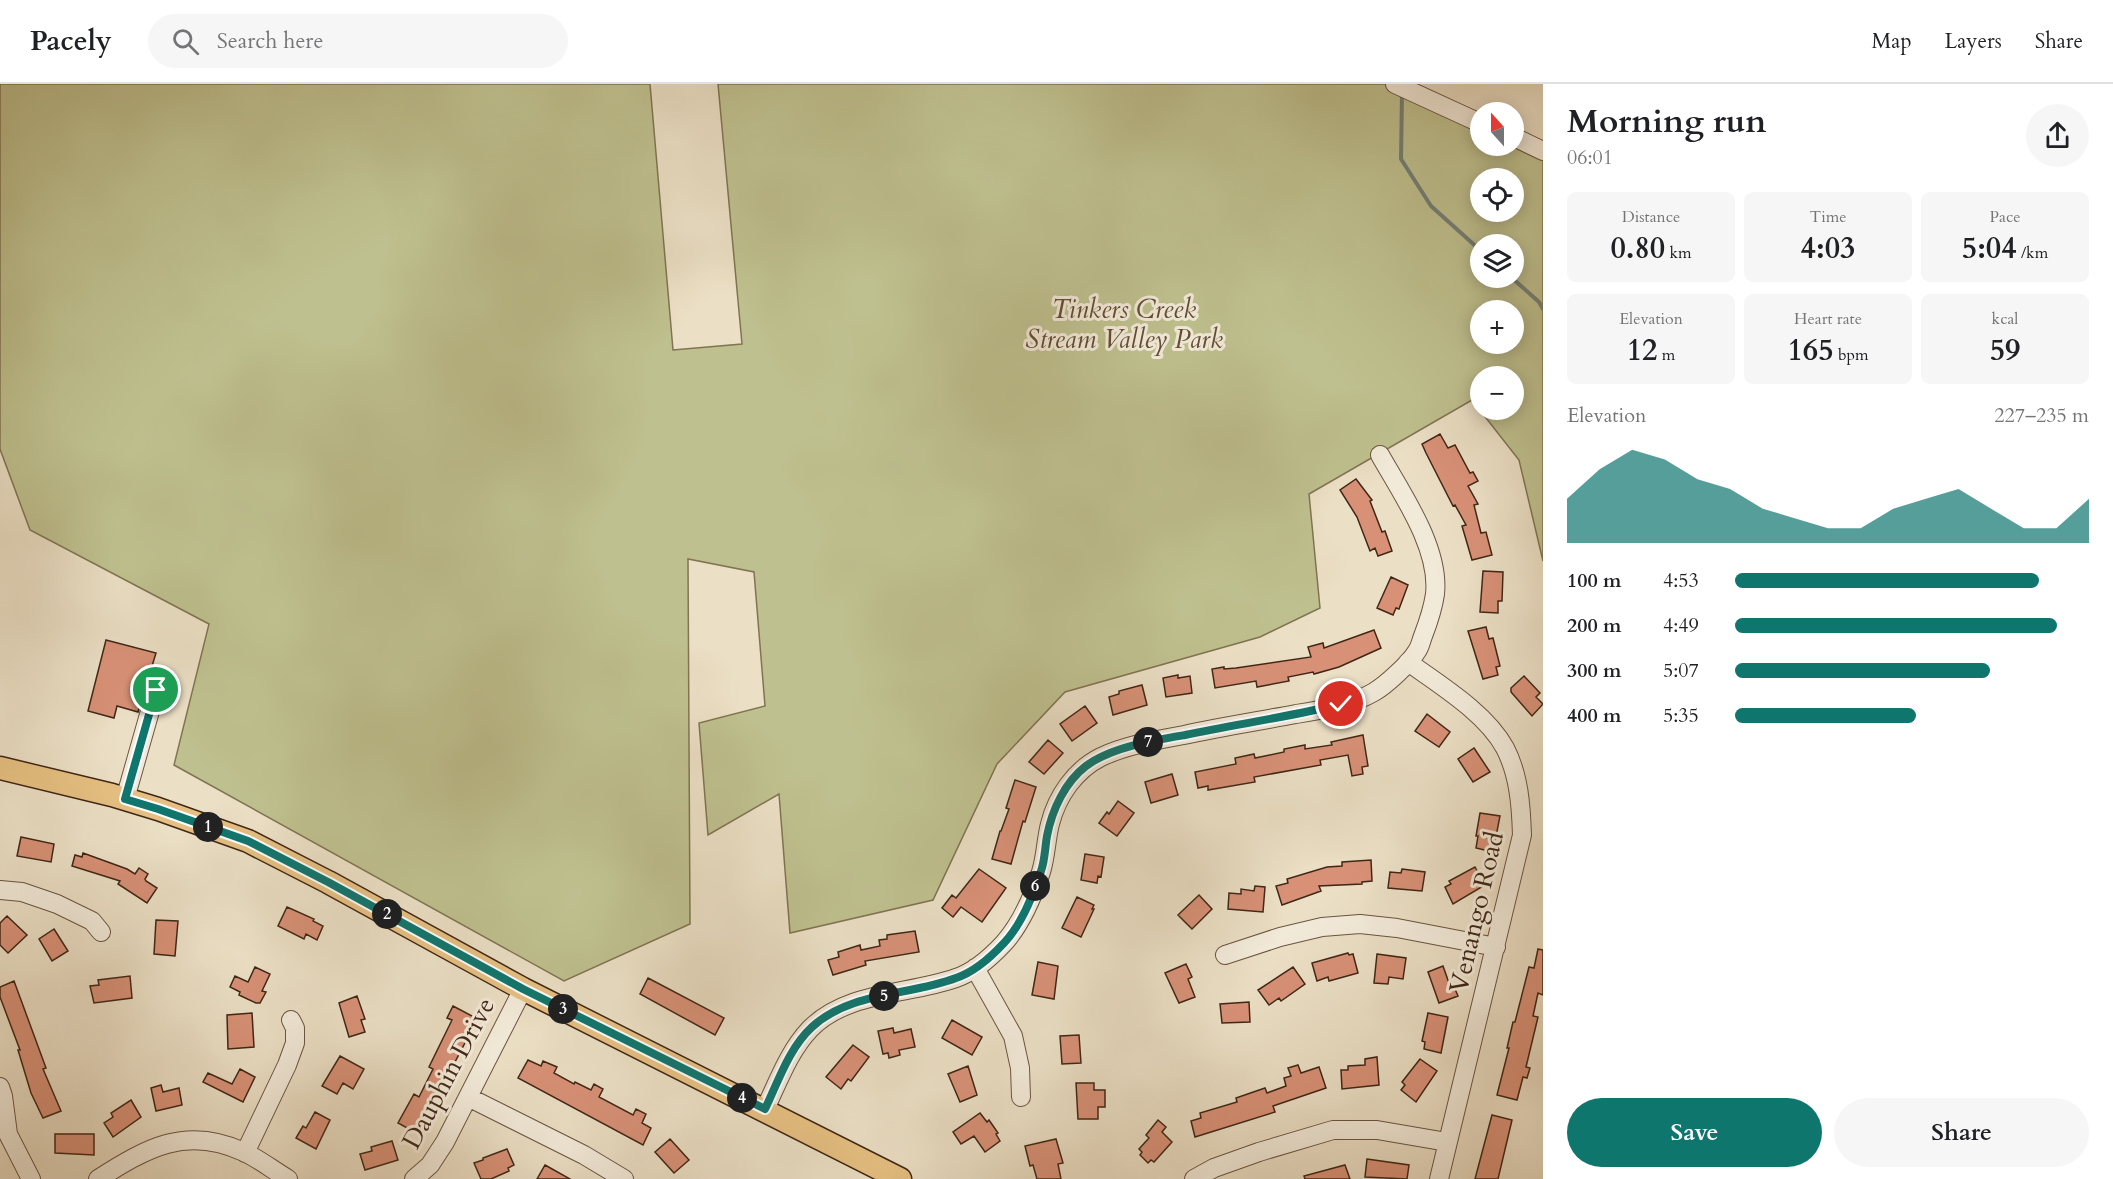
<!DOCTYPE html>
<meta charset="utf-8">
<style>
body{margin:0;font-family:Cardo,serif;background:#f6f6f6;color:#202124;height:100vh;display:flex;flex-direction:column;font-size:22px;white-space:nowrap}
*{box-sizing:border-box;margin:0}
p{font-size:20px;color:#757577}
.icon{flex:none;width:33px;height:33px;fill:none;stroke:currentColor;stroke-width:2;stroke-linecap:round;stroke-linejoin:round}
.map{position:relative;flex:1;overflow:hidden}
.details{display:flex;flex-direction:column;background:#fff;width:570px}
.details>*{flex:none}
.needle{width:39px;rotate:339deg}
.controls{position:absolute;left:1470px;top:18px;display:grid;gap:12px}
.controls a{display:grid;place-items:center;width:54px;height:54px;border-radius:50%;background:#fff;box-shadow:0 3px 15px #0003;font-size:30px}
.pin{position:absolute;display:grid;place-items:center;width:51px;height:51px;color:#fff;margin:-26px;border:3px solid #fff;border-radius:50%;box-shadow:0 2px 6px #0007}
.km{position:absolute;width:30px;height:30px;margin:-15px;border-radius:50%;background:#222;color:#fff;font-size:16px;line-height:30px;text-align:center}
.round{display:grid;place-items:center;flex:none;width:63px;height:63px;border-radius:32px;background:#f6f6f6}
.head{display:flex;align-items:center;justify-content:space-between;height:102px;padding:0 24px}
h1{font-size:33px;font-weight:800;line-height:45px}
.figures{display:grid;grid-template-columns:repeat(3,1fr);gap:9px;height:102px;padding:6px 24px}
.figures div{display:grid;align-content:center;border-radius:9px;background:#f6f6f6;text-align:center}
.figures b{font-size:30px;font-weight:800}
.figures small{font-size:16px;font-weight:400}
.figures p{font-size:16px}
.chart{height:168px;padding:12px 24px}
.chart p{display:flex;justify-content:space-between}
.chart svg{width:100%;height:108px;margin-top:6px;fill:#0f766e;opacity:.7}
.cta{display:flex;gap:12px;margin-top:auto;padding:12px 24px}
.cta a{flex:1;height:69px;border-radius:36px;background:#0f766e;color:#fff;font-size:24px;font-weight:800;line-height:69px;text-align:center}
.cta a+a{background:#f6f6f6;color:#202124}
ul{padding:0 24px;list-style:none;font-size:20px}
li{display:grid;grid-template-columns:96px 72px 1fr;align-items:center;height:45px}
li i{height:15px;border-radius:8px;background:#0f766e}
header{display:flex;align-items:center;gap:36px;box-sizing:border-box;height:84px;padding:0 30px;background:#fff;border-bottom:2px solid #e0e0e0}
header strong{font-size:28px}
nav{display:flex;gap:33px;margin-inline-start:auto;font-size:21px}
.search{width:420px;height:54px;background:#f6f6f6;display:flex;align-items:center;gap:15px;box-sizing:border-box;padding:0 21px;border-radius:33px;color:#757577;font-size:22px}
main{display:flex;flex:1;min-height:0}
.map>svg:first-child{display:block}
.green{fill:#bfc08f;stroke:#807452;stroke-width:1.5;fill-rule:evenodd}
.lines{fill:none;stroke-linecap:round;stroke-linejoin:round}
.stream{stroke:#758077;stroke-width:4}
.building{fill:#d89177;stroke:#402716;stroke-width:1.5}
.minor-casing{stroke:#6b5542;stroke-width:20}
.major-casing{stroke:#402716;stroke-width:25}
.minor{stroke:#f2ead9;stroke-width:18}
.major{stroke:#e6c082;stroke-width:22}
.route-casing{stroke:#fff;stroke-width:12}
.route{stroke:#0f766e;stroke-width:8}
.labels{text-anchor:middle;stroke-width:6;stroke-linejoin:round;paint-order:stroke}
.park-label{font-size:26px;font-style:italic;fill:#604d34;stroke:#f2ead9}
.street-label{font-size:26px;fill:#402716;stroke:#f2ead9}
</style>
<header>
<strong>Pacely</strong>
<div class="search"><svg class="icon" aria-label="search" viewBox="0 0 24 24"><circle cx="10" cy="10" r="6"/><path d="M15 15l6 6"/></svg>Search here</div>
<nav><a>Map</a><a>Layers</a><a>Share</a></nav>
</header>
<main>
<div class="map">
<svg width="1543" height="1095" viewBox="0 0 1543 1095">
<rect width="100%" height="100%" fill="#ebdfc5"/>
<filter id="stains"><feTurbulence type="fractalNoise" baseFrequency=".00333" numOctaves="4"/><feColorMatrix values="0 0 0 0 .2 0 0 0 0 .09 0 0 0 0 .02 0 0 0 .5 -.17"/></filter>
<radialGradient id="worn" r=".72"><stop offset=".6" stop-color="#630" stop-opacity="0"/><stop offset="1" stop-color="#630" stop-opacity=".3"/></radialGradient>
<path class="green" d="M 0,0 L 650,0 L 673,266 L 742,260 L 718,0 L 1386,0 L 1480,43 L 1480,62 L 1514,62 L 1543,73 L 1543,477 L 1519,376 L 1472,316 L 1309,410 L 1320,524 L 1260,553 L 1065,608 L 997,680 L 933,816 L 790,849 L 779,710 L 708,751 L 699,639 L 765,622 L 754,488 L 688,475 L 690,840 L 564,897 L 174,681 L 209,540 L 30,446 L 0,365 ZM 1480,94 L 1514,94 L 1514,128 L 1480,128 ZM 1480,160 L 1514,160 L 1514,194 L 1480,194 ZM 1480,226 L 1514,226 L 1514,260 L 1480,260 ZM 1480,292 L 1514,292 L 1514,326 L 1480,326 Z"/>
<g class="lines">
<path class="stream" d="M 1402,9 L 1401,75 L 1431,122 L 1480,166
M 1512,194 L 1539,218 L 1543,225"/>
</g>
<path class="building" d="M 1440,350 L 1448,364 L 1455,361 L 1470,389 L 1473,388 L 1478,397 L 1468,402 L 1478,420 L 1474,421 L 1481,449 L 1486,448 L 1492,471 L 1472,476 L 1462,442 L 1466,441 L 1455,421 L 1453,422 L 1426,369 L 1422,360 Z
M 1356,395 L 1372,416 L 1370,417 L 1382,448 L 1385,447 L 1392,467 L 1378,472 L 1375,464 L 1370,467 L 1357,433 L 1340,406 Z
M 1483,487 L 1503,488 L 1502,517 L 1498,517 L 1498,529 L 1480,528 Z
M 1391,493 L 1408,501 L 1399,525 L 1396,524 L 1393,531 L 1377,524 Z
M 1486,543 L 1489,555 L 1493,554 L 1500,582 L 1496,583 L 1498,591 L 1483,595 L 1468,547 Z
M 1374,546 L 1381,564 L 1339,583 L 1314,590 L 1313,588 L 1288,593 L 1289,597 L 1257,603 L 1256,597 L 1215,604 L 1212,585 L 1224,583 L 1224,585 L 1236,584 L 1311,573 L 1308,563 L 1323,559 L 1324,564 Z
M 106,556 L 156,569 L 138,628 L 117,622 L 114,634 L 88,627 Z
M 1178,591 L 1178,594 L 1190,592 L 1192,609 L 1166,613 L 1163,594 Z
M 1524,592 L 1540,609 L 1536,613 L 1543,620 L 1532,632 L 1511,608 L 1511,604 Z
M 1142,601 L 1147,621 L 1113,631 L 1109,613 L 1119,610 L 1119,607 Z
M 1085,622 L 1097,639 L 1072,657 L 1060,640 Z
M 1427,630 L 1450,648 L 1439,663 L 1415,647 Z
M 1363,651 L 1368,682 L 1362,683 L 1363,690 L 1352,692 L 1348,671 L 1320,676 L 1321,681 L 1254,693 L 1255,698 L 1208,706 L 1208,702 L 1198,704 L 1195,688 L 1236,680 L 1235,674 L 1254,670 L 1255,674 L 1284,668 L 1284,665 L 1305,661 L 1305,665 L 1332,661 L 1331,658 Z
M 1048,656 L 1063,669 L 1044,690 L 1029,678 Z
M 1474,664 L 1490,688 L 1473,698 L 1458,675 Z
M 1172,690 L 1178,711 L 1151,719 L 1145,698 Z
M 1015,696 L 1036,703 L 1025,738 L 1023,737 L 1011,780 L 992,775 L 1000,747 L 1001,747 L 1009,725 L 1006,724 Z
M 1118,717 L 1134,729 L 1117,752 L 1099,739 L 1107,728 L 1109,730 Z
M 1480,729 L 1500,732 L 1493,768 L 1476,764 L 1478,752 L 1476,752 Z
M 21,753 L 54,760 L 51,778 L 17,772 Z
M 83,769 L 127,785 L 135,790 L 139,784 L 148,790 L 145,795 L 146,797 L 157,804 L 147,819 L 118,800 L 120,797 L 72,782 L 75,771 L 82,773 Z
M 1085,770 L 1104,773 L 1101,793 L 1098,792 L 1097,799 L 1081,796 Z
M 1371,776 L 1372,797 L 1362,798 L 1362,800 L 1319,802 L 1321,807 L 1282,821 L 1276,802 L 1288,799 L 1287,795 L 1327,783 L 1342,782 L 1342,778 Z
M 1475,783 L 1485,801 L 1453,820 L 1445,803 L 1451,800 L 1449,797 Z
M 979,785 L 1006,804 L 982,838 L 961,823 L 953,833 L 942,824 L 952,811 L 956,814 Z
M 1402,785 L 1425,788 L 1422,807 L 1388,804 L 1390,788 L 1401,789 Z
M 1255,802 L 1265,803 L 1263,828 L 1228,825 L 1229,809 L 1241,810 L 1241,805 L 1254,807 Z
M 1199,811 L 1212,825 L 1192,845 L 1178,831 Z
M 1077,813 L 1094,821 L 1092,825 L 1094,825 L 1081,853 L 1062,844 Z
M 287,823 L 314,835 L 313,837 L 323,842 L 317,856 L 306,850 L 304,855 L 278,842 Z
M 7,832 L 27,851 L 8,869 L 0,861 L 0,839 Z
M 156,836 L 178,837 L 175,872 L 154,870 Z
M 54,845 L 68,867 L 52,877 L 39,855 Z
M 915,847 L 919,868 L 865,877 L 866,881 L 833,891 L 828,876 L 839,873 L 838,868 L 860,861 L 861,866 L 880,862 L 879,856 L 887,855 L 887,851 Z
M 1538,865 L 1543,866 L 1543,911 L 1538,909 L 1533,932 L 1538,933 L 1526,983 L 1530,984 L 1527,994 L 1523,993 L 1517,1016 L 1497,1011 L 1509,964 L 1507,964 L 1513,938 L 1515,938 L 1529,883 L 1534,884 Z
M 1348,869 L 1349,871 L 1353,870 L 1358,889 L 1329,897 L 1328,893 L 1317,897 L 1312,879 Z
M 1377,870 L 1406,874 L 1403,895 L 1389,893 L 1388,900 L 1374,899 Z
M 1038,878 L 1058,882 L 1054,915 L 1032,911 Z
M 1186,880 L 1192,893 L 1188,895 L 1195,913 L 1179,919 L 1165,889 Z
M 1443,882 L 1449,899 L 1452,898 L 1458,912 L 1439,919 L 1428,888 Z
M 255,883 L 270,890 L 262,907 L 266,908 L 260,919 L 256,919 L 239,911 L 240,908 L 230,903 L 235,892 L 248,898 Z
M 1293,883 L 1305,900 L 1281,917 L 1279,914 L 1269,921 L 1258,906 Z
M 130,892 L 132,914 L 94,919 L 90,902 L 99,901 L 98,896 Z
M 648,894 L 724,934 L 715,951 L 640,910 Z
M 14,897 L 46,984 L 43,985 L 61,1027 L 43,1034 L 31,1009 L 18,966 L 20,966 L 0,913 L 0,903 Z
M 357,912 L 365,935 L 361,936 L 365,948 L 349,953 L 339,919 Z
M 1249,918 L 1250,938 L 1222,939 L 1220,920 Z
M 453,922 L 474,933 L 465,949 L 469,951 L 442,1003 L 438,1001 L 421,1034 L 425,1036 L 418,1050 L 398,1039 L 414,1010 L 419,1013 L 433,985 L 429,983 L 452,936 L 447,934 Z
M 252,929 L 254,963 L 228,965 L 227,931 Z
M 1428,929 L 1448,933 L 1441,969 L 1424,965 L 1425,958 L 1422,957 Z
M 952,936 L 982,953 L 972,971 L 942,954 Z
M 893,944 L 894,949 L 911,945 L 915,963 L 899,966 L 900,971 L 889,974 L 888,969 L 883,970 L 878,947 Z
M 1079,951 L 1081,979 L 1062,980 L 1060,952 Z
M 853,961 L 869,973 L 851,997 L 848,995 L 841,1005 L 826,993 Z
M 340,972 L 364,985 L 353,1005 L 343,999 L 337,1010 L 322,1002 Z
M 1377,973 L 1379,1001 L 1342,1005 L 1341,986 L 1348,986 L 1348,982 L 1365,981 L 1365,975 Z
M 1420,975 L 1437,987 L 1416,1018 L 1401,1006 L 1405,1001 L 1402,998 Z
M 528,976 L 541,982 L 543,977 L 557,983 L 554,989 L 574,1000 L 575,998 L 591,1006 L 594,1000 L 603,1005 L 599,1013 L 633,1031 L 636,1025 L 646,1030 L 642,1039 L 651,1044 L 643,1061 L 518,994 Z
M 1298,981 L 1301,989 L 1319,983 L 1326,1004 L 1273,1022 L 1275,1028 L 1195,1053 L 1191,1037 L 1201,1034 L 1200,1029 L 1237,1018 L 1236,1014 L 1265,1004 L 1267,1009 L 1286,1002 L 1284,994 L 1291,992 L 1288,984 Z
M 968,982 L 977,1011 L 960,1018 L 948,990 Z
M 240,985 L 255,993 L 243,1018 L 203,998 L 208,989 L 232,1000 Z
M 1076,999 L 1094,999 L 1094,1006 L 1105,1006 L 1105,1023 L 1098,1023 L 1098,1035 L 1078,1035 Z
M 161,1001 L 163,1008 L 179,1004 L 182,1021 L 156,1027 L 151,1004 Z
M 131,1016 L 141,1033 L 113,1053 L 104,1039 L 113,1033 L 111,1029 Z
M 315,1028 L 330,1036 L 316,1065 L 296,1054 L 303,1042 L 306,1044 Z
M 980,1029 L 987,1038 L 989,1036 L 998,1049 L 996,1050 L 1000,1057 L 985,1068 L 974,1052 L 961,1060 L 953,1048 Z
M 1492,1031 L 1512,1036 L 1498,1095 L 1475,1095 Z
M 1158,1036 L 1166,1043 L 1162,1048 L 1172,1058 L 1154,1078 L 1151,1076 L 1148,1079 L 1140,1071 L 1142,1068 L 1139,1065 L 1149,1054 L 1146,1051 Z
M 55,1050 L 94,1050 L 94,1071 L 55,1069 Z
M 670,1055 L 689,1076 L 674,1089 L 655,1068 Z
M 1056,1055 L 1063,1079 L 1058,1080 L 1061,1095 L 1037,1095 L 1033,1081 L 1030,1082 L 1025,1062 Z
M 392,1057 L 398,1076 L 365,1086 L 360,1070 L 372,1067 L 371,1063 Z
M 507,1065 L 514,1081 L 508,1084 L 509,1087 L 491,1095 L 481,1095 L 474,1079 L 483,1076 L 483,1074 Z
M 1367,1075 L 1409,1081 L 1407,1095 L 1365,1093 Z
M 545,1081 L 570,1095 L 537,1095 Z
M 1345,1081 L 1350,1095 L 1305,1095 L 1304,1092 Z"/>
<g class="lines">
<g class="minor-casing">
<path id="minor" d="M 1395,0 L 1480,39
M 1514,53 L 1543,67
M 1408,578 C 1440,601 1486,629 1505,664 C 1519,691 1521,721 1522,751 L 1439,1095
M 125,715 L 156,606
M 0,806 L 22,808 L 57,820 L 92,837 L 101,848
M 1225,871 L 1280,853 L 1322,843 L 1360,840 L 1397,844 L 1496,863
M 975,884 L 1013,952 L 1020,984 L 1021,1013
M 0,1003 L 3,1012 L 8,1050 L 31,1095
M 468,1013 L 584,1071 L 624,1095
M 765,1025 C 778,998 789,967 810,945 C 847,907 908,911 956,894 C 974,888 991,873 1004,859 C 1021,840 1033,812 1041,788 C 1046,772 1046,755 1050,740 C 1057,712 1075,686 1101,673 C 1126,661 1157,656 1184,651 C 1221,643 1259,637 1296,630 C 1321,626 1352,621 1374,608 C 1386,601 1410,579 1417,567 C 1420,563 1421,557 1423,552 C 1428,539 1433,524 1435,510 C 1440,464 1402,410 1380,371
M 245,1069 L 287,981 L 295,959 L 295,944 L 291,936
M 98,1095 C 147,1064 186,1041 244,1068 C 259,1075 273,1086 288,1095
M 414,1095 L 430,1081 L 445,1058 L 523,905
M 1194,1095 L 1214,1084 L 1259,1068 L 1333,1046 L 1377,1046 L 1447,1058"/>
</g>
<g class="major-casing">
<path id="major" d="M 0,684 L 112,711 L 158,725 L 248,757 L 328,798 L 523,905 L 900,1095"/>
</g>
<use href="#minor" class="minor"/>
<use href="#major" class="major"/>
</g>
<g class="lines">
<g class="route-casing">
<path id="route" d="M 156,606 L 125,715 L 158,725 L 248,757 L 328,798 L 523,905 L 765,1025 C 778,998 789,964 812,943 C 851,907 909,912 956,894 C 974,888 991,873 1004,859 C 1021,841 1033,812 1041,787 C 1045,776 1045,763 1047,752 C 1052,726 1065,698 1086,682 C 1111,663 1155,656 1185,651 C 1237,640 1289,633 1341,620"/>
</g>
<use href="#route" class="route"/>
</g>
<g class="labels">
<g class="park-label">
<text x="1124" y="234">Tinkers Creek<tspan x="1124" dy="30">Stream Valley Park</tspan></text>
</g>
<g class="street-label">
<text transform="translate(1476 828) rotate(-77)" y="9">Venango Road</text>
<text transform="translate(448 989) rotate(-62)" y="9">Dauphin Drive</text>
</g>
</g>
<rect width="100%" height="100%" filter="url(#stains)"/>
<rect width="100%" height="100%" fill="url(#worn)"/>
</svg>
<div class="controls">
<a><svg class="needle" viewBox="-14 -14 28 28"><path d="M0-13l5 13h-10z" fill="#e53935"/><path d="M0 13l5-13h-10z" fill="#757577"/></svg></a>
<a><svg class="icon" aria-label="locate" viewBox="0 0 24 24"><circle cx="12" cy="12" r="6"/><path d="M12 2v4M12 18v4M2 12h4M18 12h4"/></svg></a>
<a><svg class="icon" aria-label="layers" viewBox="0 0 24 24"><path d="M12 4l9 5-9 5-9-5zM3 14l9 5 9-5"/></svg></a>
<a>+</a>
<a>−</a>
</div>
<div class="pin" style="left:156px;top:606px;background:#1e9e55"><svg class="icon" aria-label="arrive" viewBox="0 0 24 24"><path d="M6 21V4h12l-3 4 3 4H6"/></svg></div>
<div class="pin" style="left:1341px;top:620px;background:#d93025"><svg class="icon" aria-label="check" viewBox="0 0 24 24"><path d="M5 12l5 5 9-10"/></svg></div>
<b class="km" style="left:208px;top:743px">1</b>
<b class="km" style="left:387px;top:830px">2</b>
<b class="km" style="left:563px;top:925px">3</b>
<b class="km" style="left:742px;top:1014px">4</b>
<b class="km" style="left:884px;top:912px">5</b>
<b class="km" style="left:1035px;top:802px">6</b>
<b class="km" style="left:1148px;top:658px">7</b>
</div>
<section class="details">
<div class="head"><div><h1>Morning run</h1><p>06:01</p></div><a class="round"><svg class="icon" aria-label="share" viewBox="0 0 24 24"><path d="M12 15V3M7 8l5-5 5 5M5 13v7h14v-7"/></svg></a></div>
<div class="figures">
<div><p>Distance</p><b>0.80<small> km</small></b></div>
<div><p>Time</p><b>4:03</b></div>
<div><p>Pace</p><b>5:04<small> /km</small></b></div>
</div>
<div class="figures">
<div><p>Elevation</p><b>12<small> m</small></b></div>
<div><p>Heart rate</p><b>165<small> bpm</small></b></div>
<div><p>kcal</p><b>59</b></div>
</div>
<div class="chart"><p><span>Elevation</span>227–235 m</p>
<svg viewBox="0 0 160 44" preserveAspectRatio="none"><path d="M0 44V26L10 14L20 6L30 10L40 18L50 22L60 30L70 34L80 38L90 38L100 30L110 26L120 22L130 30L140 38L150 38L160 26V44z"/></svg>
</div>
<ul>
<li><b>100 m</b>4:53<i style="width:86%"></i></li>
<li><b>200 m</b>4:49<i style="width:91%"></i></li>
<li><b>300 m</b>5:07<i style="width:72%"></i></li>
<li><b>400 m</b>5:35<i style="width:51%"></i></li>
</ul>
<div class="cta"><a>Save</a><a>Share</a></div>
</section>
</main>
